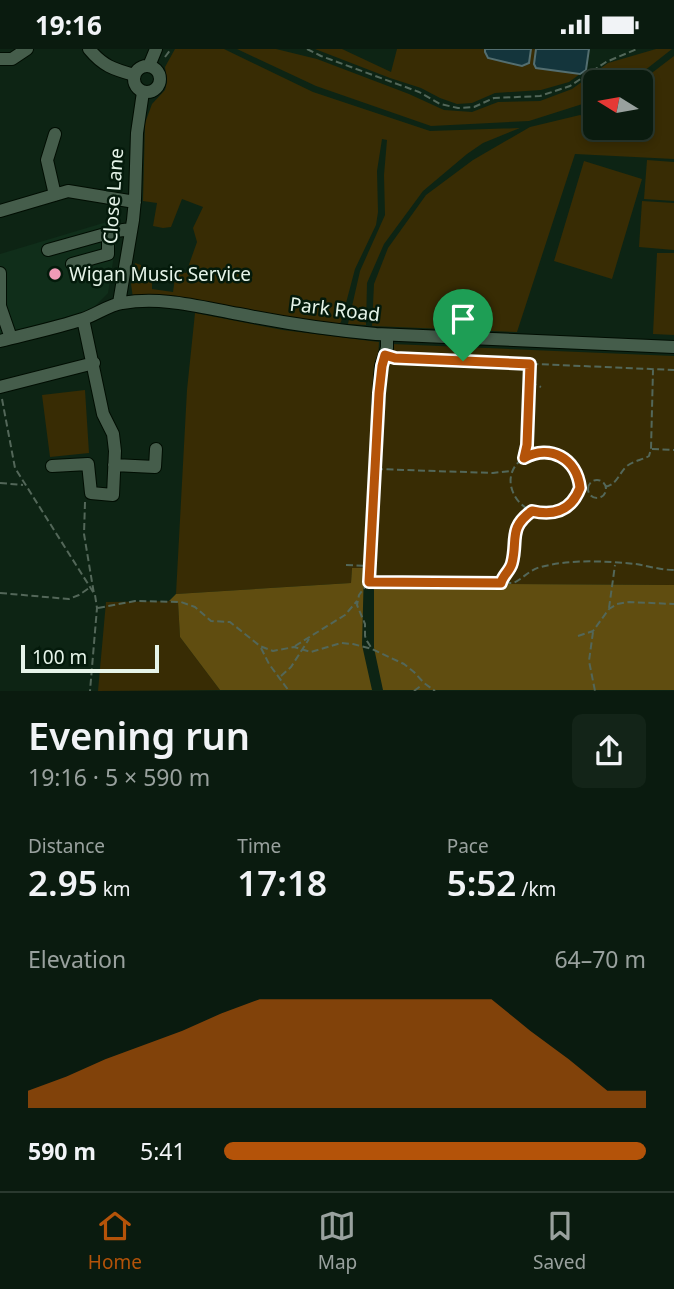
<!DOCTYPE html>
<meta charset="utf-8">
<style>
body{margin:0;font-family:"Noto Sans",sans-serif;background:#132418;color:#f1f3f6;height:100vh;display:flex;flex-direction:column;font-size:26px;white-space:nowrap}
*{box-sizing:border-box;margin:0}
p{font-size:23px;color:#99a19e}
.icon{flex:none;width:38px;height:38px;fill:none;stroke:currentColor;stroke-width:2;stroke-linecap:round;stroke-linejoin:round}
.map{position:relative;height:642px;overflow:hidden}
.sheet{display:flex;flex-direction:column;background:#0a1b0f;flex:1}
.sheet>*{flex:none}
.needle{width:46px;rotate:281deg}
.fabs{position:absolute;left:583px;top:21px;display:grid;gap:14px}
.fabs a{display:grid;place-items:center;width:70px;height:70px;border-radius:10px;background:#0a1b0f;box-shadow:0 4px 10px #0003,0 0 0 2px #2a392f;font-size:35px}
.scale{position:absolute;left:21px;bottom:18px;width:138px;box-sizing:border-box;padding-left:7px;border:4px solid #e6f4e9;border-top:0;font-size:19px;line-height:24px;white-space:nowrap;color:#e6f4e9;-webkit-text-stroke:5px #041a0b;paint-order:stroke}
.pin{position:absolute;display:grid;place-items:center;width:60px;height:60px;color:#fff;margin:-72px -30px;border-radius:50% 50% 50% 0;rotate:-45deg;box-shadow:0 0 7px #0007}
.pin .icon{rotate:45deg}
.round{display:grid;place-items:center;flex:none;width:74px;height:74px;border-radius:10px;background:#132418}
.summary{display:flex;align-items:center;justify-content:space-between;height:119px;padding:0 28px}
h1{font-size:38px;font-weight:600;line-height:52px}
.metrics{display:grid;grid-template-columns:repeat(3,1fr);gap:10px;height:119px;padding:7px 28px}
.metrics div{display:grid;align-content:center}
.metrics b{font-size:35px;font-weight:600}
.metrics small{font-size:19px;font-weight:400}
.metrics p{font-size:19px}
.chart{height:196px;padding:14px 28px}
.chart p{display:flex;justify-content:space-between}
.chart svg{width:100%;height:126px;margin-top:7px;fill:#b45309;opacity:.7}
ul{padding:0 28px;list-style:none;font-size:23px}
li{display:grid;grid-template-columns:112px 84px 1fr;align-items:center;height:52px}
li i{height:18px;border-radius:9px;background:#b45309}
.status{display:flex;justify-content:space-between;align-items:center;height:49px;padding:0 35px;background:#0a1b0f;direction:ltr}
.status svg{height:19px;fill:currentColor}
.dock{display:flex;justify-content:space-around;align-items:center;height:98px;border-top:2px solid #2a392f;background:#0a1b0f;font-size:19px;color:#99a19e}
.dock a{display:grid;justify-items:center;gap:4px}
.dock .on{color:#b45309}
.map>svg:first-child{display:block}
.built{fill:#102e1a}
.green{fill:#382c04}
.forest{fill:#604d10}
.water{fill:#14353c;stroke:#536e70;stroke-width:2}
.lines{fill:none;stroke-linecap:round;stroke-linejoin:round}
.minor-casing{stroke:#000d02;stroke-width:14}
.path{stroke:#536759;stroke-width:2;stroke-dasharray:7 3.5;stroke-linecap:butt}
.minor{stroke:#455d4b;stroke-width:12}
.route-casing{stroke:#fff;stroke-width:14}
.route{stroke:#b45309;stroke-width:9}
.poi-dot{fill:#f09ab7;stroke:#041a0b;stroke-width:2.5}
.labels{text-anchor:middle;stroke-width:5;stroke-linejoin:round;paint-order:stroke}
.street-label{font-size:19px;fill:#e6f4e9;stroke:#041a0b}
.poi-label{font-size:19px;fill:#e6f4e9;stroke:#041a0b;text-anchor:start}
</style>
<div class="status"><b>19:16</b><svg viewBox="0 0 49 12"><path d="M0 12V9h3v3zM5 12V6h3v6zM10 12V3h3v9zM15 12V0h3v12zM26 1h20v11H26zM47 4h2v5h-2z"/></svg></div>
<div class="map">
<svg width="674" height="642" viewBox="0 0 674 642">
<rect width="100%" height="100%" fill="#0d2414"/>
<path class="built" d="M 120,169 L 108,244 L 91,261 L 0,286 L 0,205 Z"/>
<path class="green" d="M 175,0 L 224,0 L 313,43 L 430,82 L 520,79 L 483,94 L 467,105 L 423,142 L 384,195 L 367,234 L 366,276 L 348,275 L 360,222 L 385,166 L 384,126 L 387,91 L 382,90 L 377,122 L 378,163 L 376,176 L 355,220 L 341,273 L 336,278 L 133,249 L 131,235 L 135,214 L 141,216 L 141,226 L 152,230 L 152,240 L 173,243 L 176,222 L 186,224 L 197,193 L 193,179 L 203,158 L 182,150 L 171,178 L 163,179 L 153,177 L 157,154 L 143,152 L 145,74 L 152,55 L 165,41 L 167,33 L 165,18 Z
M 237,0 L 276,0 L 317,10 L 409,45 L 444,61 L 472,63 L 498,53 L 540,52 L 572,40 L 608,14 L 656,0 L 672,0 L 630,33 L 595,33 L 595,51 L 529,72 L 431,77 L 316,37 Z
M 315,0 L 342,0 L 391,23 L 397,0 L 485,0 L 485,3 L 529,14 L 531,0 L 536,0 L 534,15 L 536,19 L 580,25 L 569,33 L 541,41 L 495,44 L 472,54 L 457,55 L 440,49 L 421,39 L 390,29 Z
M 674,7 L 674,110 L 575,105 L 517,283 L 372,277 L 374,235 L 388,199 L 426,146 L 473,111 L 530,78 L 580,66 L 595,73 L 595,79 L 640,79 L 640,33 Z
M 647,111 L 674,113 L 674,152 L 644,150 Z
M 584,112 L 642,130 L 612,230 L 554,212 Z
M 642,152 L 674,154 L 674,201 L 639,198 Z
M 657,204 L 674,204 L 674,286 L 653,285 Z
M 195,264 L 283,281 L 379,293 L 375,367 L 383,367 L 392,295 L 674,307 L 674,536 L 374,534 L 374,519 L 352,519 L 351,534 L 176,545 L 187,341 Z
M 85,341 L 89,404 L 50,408 L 42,346 Z
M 178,552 L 180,588 L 220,641 L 98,642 L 106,553 Z"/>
<path class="forest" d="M 352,519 L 364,519 L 362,596 L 372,641 L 220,641 L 180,588 L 178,553 L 169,552 L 176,545 L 351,534 Z
M 374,534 L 674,536 L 674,641 L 383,641 L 374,599 Z"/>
<path class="water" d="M 485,0 L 531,0 L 529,14 L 522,17 L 488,9 L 485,3 Z
M 536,0 L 589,0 L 586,21 L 580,25 L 536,19 L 534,15 Z"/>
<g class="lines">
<g class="minor-casing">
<path id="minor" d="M 89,0 C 103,17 113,20 134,26
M 0,10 L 12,10 L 27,0
M134 30a13 13 0 1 1 26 0a13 13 0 1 1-26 0Z
M 149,17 L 156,0
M 55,85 L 47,111 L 55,146
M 0,162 L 68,142 L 135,153
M 48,201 L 116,182 L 131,180
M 72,215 L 108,205 L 108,184
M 0,224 L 0,257 L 11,289
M 119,254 L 133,171 L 135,150 L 137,84 L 143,43
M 0,292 C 27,285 56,279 83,270 C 95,266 111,255 122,254 C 162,247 200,258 239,265 C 284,274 330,281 376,285 L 674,298
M 0,338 L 94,314
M 378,354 L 381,317 L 387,299 L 387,286
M 114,416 L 155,418 L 156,400
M 52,417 L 88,415 L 91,444 L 113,446 L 115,402 L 113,385 L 103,365 L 83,270"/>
</g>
<path class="path" d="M 307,0 L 321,7 L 419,43 L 440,55 L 458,59 L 474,58 L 494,49 L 540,47 L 570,37 L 606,13 L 637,0
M 165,8 L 171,0
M 395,309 L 674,321
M 530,333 L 541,338
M 2,350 L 15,419 L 95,546 L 97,559 L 90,642
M 378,364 L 369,533 L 513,534 C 523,530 530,520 541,518 C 570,510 606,512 636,515 C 648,517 661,521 674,521
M 652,400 L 674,401
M 540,403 C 586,401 594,461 549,465 C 511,468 490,413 540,403 Z
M 524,408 L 527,396 L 530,316
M 376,420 L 493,424 L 510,422
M588 440a9 9 0 1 1 18 0a9 9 0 1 1-18 0Z
M 0,434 L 23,436
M 605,438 C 618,435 618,425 627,417 C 633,412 642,411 649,407 L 651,400 L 653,321
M 85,453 L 84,485 L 94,545
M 346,516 L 369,517
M 501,533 C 504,527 508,524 511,518 C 521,496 504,485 530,463
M 368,534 L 359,546 L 357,556 L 365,575 L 365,587 L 367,592 L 372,600 L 404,615 L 414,623 L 424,634 L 435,642
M 0,544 L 69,550 L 79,546 L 89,539
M 98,559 L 135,552 L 181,553 L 195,558 L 211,572 L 230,573 L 260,597 L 273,602 L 294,598 L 311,603 L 341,594 L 353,595 L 372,600
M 609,559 L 615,516
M 593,583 L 589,612 L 595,642
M 578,587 L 593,582 L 609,560 L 617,555 L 629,553 L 674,555
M 295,597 L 345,566 L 357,552
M 261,599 L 269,615 L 289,642
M 281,627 L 291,618 L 309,590
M 414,642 L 422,636"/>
<use href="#minor" class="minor"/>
</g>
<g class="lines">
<g class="route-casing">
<path id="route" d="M 385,306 L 395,309 L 530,315 L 527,396 L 524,409 C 550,395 577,409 580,439 C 571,462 554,467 532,462 C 508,479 518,491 512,514 C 510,522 503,526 501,534 L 369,533 L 379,344 L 382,317 Z"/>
</g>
<use href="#route" class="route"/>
</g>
<circle class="poi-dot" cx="55" cy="225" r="7"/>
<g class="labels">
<g class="street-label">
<text transform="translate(113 147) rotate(-86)" y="7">Close Lane</text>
<text transform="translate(335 260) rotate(7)" y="7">Park Road</text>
</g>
<g class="poi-label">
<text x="69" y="232">Wigan Music Service</text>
</g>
</g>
</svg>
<div class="fabs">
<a><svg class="needle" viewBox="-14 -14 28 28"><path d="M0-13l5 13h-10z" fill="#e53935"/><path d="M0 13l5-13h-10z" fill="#99a19e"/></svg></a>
</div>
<div class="scale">100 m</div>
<div class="pin" style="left:463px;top:312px;background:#1e9e55"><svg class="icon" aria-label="arrive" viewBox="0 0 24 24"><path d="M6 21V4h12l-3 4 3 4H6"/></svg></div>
</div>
<section class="sheet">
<div class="summary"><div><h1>Evening run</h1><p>19:16 · 5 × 590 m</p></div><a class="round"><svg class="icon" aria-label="share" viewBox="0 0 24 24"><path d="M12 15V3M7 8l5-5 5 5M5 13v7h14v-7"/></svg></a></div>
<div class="metrics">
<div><p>Distance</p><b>2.95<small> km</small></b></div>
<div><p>Time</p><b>17:18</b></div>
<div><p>Pace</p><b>5:52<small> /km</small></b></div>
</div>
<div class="chart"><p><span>Elevation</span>64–70 m</p>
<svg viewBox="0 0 160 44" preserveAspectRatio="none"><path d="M0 44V38L10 33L20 27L30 22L40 17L50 11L60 6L70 6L80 6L90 6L100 6L110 6L120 6L130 17L140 27L150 38L160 38V44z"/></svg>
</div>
<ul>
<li><b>590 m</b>5:41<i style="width:100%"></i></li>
</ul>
</section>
<nav class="dock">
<a class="on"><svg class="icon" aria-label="home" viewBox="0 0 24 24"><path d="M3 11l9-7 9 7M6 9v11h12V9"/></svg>Home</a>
<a><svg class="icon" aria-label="map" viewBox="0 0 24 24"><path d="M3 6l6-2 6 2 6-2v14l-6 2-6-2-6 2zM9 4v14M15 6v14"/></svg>Map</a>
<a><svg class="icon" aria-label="saved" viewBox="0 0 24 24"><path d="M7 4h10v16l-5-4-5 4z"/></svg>Saved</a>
</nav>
